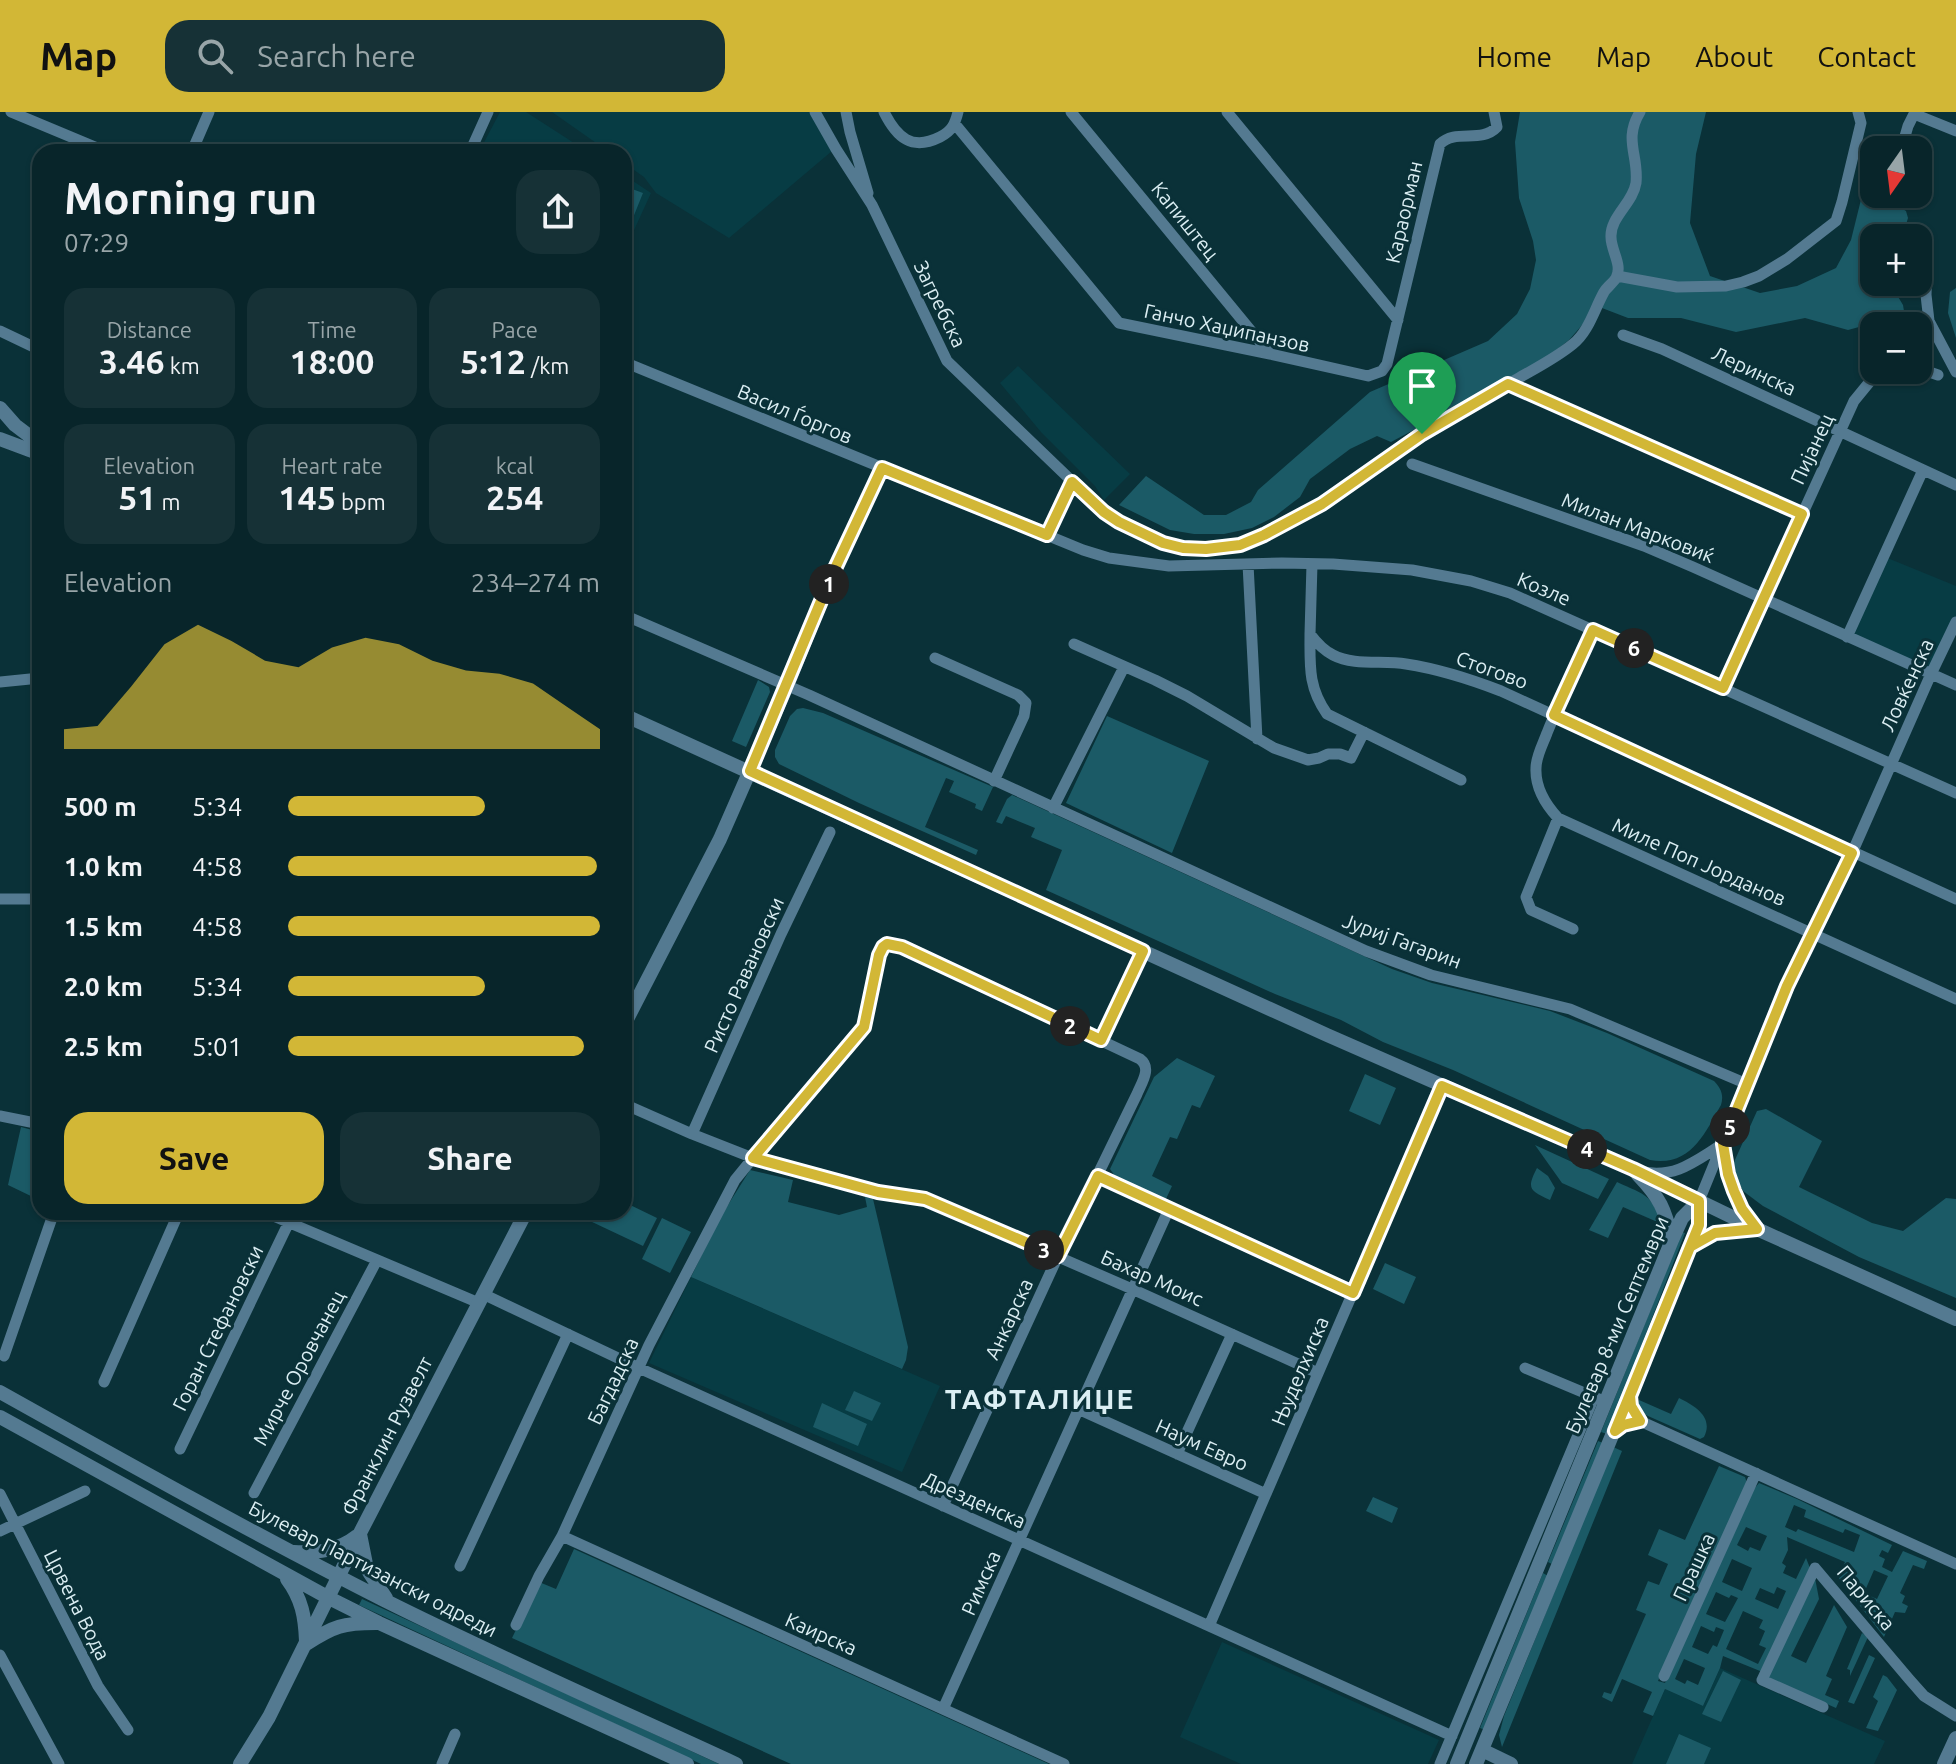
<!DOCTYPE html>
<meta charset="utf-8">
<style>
body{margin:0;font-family:Ubuntu,sans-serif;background:#163136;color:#f1f3f6;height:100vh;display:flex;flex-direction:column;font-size:30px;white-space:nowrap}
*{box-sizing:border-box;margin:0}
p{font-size:26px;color:#98a5a8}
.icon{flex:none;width:44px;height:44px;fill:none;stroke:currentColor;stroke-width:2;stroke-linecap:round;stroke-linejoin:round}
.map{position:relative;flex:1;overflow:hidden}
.details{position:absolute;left:32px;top:32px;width:600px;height:1076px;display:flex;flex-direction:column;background:#08252a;border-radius:24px;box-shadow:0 2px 6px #0004,0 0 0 2px #294247}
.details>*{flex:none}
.needle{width:52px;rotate:194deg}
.fabs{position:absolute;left:1860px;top:24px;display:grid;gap:16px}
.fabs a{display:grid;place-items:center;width:72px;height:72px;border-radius:16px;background:#08252a;box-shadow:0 2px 6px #0004,0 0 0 2px #294247;font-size:40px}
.pin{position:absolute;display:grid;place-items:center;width:68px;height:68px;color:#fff;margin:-82px -34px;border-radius:50% 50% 50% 0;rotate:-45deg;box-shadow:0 0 8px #0007}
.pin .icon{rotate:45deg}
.km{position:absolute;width:40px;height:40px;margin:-20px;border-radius:50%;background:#222;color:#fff;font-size:22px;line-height:40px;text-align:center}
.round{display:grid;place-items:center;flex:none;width:84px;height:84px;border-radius:24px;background:#163136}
.overview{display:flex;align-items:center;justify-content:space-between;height:136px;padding:0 32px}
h1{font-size:44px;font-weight:600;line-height:60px}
.stats{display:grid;grid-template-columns:repeat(3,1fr);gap:12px;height:136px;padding:8px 32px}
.stats div{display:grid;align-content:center;border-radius:20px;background:#163136;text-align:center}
.stats b{font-size:34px;font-weight:600}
.stats small{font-size:22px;font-weight:400}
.stats p{font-size:22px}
.chart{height:224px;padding:16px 32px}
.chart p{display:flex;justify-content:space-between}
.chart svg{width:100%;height:144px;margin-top:8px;fill:#d2b736;opacity:.7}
.button{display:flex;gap:16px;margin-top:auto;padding:16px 32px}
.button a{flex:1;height:92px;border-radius:24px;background:#d2b736;color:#111;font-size:32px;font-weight:600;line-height:92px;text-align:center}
.button a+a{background:#163136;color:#f1f3f6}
ul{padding:0 32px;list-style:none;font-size:26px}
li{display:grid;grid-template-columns:128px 96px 1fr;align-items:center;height:60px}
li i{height:20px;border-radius:10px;background:#d2b736}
header{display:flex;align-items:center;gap:48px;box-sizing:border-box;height:112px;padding:0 40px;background:#d2b736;color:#111}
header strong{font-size:38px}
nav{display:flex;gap:44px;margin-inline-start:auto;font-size:28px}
.search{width:560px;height:72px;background:#163136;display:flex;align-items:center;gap:20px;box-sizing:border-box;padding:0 28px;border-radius:24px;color:#98a5a8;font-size:30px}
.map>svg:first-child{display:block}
.built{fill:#073c44}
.green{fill:#1b5a66;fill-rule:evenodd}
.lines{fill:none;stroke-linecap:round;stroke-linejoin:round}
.minor{stroke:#547a91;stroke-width:11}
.tertiary{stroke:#547a91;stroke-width:14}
.route-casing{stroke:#fff;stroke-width:16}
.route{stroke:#d2b736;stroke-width:10}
.labels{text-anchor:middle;stroke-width:6;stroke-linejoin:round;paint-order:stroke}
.street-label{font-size:20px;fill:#dbeef3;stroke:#0a3138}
.district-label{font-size:28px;font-weight:bold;letter-spacing:2px;fill:#dbeef3;stroke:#0a3138}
</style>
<header>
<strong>Map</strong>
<div class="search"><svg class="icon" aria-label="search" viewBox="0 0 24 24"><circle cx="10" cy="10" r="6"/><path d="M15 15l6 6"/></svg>Search here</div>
<nav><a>Home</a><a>Map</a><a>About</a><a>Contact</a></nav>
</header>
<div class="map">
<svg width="1956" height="1652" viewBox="0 0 1956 1652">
<rect width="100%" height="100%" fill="#0a3138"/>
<path class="built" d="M 500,0 L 526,0 L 588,40 L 479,40 Z
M 552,0 L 809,0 L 832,39 L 729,126 L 656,81 L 644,65 L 624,51 L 624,40 L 609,40 Z
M 624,63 L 651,81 L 624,140 Z
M 1018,254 L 1130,362 L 1104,388 L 1095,374 L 1041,320 L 1000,271 Z
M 1885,445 L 1956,474 L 1956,510 L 1931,562 L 1847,525 Z
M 691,1165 L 940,1274 L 902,1360 L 649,1251 Z
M 1222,1530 L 1439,1628 L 1428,1652 L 1241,1652 L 1180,1625 Z
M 1720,1556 L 1885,1629 L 1874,1652 L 1632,1652 L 1665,1577 L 1703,1594 Z"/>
<path class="green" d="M 1520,0 L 1706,0 L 1696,42 L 1690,111 L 1710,164 L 1760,181 L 1797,174 L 1836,156 L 1851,128 L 1874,35 L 1888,36 L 1889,38 L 1874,38 L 1874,82 L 1896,82 L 1896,86 L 1901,96 L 1906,99 L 1908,106 L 1902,126 L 1874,126 L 1874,170 L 1891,170 L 1891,173 L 1903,193 L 1905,205 L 1900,212 L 1891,214 L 1870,212 L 1848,218 L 1805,206 L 1736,220 L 1681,206 L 1628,206 L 1602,196 L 1590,204 L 1569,228 L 1540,251 L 1391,330 L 1377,324 L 1350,337 L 1310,367 L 1300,385 L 1274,405 L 1252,416 L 1224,422 L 1194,422 L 1170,418 L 1119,393 L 1146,364 L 1204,403 L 1226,403 L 1251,390 L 1258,378 L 1370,280 L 1488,229 L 1517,202 L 1530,177 L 1536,148 L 1533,129 L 1519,86 L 1515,30 Z
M 624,74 L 643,81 L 624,128 Z
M 1956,176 L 1956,226 L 1948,201 L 1950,180 Z
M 758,568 L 769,575 L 770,580 L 746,635 L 732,629 Z
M 803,596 L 823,601 L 993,675 L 982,699 L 975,696 L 976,692 L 949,680 L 954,669 L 946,666 L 925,715 L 978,738 L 976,743 L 859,691 L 779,652 L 775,645 L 775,638 L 790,604 L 797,597 Z
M 1107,604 L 1209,649 L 1172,741 L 1066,691 Z
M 1012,683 L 1392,857 L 1432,871 L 1550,899 L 1607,921 L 1714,969 C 1721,976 1724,983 1721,993 C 1704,1023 1690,1055 1650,1048 L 1453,958 L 1383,930 L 1341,908 L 1275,882 L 1046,778 L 1062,738 L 1031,725 L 1035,716 L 1006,704 L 1002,712 L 996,710 L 1007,687 Z
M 1177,946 L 1215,964 L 1200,996 L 1192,993 L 1177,1027 L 1170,1025 L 1152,1064 L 1172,1074 L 1165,1089 L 1117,1067 L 1110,1057 L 1154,965 Z
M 1365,962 L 1396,976 L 1380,1013 L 1349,999 Z
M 1766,997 L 1822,1029 L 1799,1075 L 1872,1111 L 1903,1119 L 1946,1086 L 1956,1087 L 1956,1186 L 1859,1145 L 1763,1094 L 1743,1079 L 1734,1062 L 1734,1050 L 1757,999 Z
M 21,1015 L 40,1020 L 40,1083 L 35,1086 L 8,1073 Z
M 1535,1033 L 1609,1067 L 1598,1087 L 1562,1071 Z
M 1537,1056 L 1548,1064 L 1555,1076 L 1550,1088 C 1530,1079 1526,1077 1537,1056 Z
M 750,1058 L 793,1068 L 788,1090 L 839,1103 L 867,1095 L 865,1085 L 873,1087 L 908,1235 L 906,1248 L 902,1257 L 691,1165 L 721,1104 Z
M 1617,1070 C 1647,1084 1650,1081 1662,1112 L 1623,1095 L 1608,1126 L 1589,1118 Z
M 624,1090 L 657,1106 L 643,1134 L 590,1109 L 594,1100 L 624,1100 Z
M 662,1106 L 691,1120 L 670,1161 L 642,1147 Z
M 1682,1120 L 1685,1121 L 1607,1322 L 1601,1320 Z
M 1385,1151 L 1416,1165 L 1404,1192 L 1373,1177 Z
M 854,1279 L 881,1291 L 872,1309 L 845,1298 Z
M 1679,1286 C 1695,1294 1714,1305 1704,1325 L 1700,1327 L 1648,1304 C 1641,1300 1636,1296 1639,1288 L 1671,1302 Z
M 822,1291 L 867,1312 L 858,1334 L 813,1315 Z
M 1598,1329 L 1603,1331 L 1554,1453 L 1548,1450 Z
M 1613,1335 L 1622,1339 L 1502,1635 L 1499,1623 L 1504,1604 Z
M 1719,1354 L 1745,1365 L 1747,1371 L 1658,1569 L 1665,1571 L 1754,1377 L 1759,1371 L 1797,1387 L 1892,1433 L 1888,1441 L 1882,1438 L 1879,1444 L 1885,1447 L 1882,1455 L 1892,1460 L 1903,1439 L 1927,1449 L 1924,1457 L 1913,1453 L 1900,1481 L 1905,1484 L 1902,1491 L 1908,1494 L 1905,1501 L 1895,1500 L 1884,1525 L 1838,1465 L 1845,1450 L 1787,1425 L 1788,1438 L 1782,1451 L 1786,1454 L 1783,1461 L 1796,1467 L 1806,1446 L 1810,1456 L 1765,1561 L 1723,1544 L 1720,1556 L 1703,1594 L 1665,1577 L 1653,1604 L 1643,1600 L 1652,1580 L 1622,1567 L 1612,1590 L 1602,1585 L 1604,1580 L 1611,1582 L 1646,1502 L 1636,1498 L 1648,1469 L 1659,1473 L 1668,1452 L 1648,1443 L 1659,1417 L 1685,1428 ZM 1794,1393 L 1806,1398 L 1804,1405 L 1843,1421 L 1845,1417 L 1860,1423 L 1854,1440 L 1798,1417 L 1796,1420 L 1785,1415 ZM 1746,1415 L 1767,1424 L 1760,1439 L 1750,1435 L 1748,1439 L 1737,1433 ZM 1732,1447 L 1752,1456 L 1742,1479 L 1722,1470 ZM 1874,1458 L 1888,1464 L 1877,1487 L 1864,1481 ZM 1777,1475 L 1786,1479 L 1778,1497 L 1755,1487 L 1760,1476 L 1774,1482 ZM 1716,1480 L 1729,1486 L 1731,1483 L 1738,1486 L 1725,1510 L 1706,1502 ZM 1743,1499 L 1763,1508 L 1759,1516 L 1765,1519 L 1759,1533 L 1766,1536 L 1758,1552 L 1726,1537 ZM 1701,1514 L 1714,1520 L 1716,1515 L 1724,1518 L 1717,1535 L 1713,1533 L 1708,1542 L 1692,1535 ZM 1684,1547 L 1705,1556 L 1698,1573 L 1687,1568 L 1685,1572 L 1675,1567 Z
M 1373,1385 L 1398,1396 L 1392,1411 L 1366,1399 Z
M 574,1437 L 1049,1652 L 791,1652 L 512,1526 L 539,1470 L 556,1477 Z
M 1543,1461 L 1548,1464 L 1485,1618 L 1480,1616 Z
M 1815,1466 L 1819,1487 L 1791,1544 L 1806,1551 L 1834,1493 L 1847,1515 L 1826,1564 L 1832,1567 L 1825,1583 L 1839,1589 L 1836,1596 L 1768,1566 Z
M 362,1487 L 719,1652 L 701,1652 L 359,1493 Z
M 1862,1521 L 1868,1525 L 1850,1564 L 1850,1558 L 1847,1557 Z
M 1869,1543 L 1875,1546 L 1854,1592 L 1848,1590 Z
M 1723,1559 L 1741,1568 L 1721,1610 L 1702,1602 Z
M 1883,1563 L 1887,1565 L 1897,1578 L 1878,1619 L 1866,1616 L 1878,1589 L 1873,1585 Z
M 1679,1622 L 1711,1636 L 1704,1652 L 1666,1652 Z"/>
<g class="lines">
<path class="minor" d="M 11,0 L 107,40
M 815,0 L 836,37 L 872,93 L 947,249 L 1104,400 C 1144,428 1192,447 1241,432 C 1257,428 1271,419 1285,411 C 1297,405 1310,399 1322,391 C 1357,370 1388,344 1422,322 C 1452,302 1485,285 1517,267 C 1536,256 1556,246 1573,232 C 1589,219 1594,198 1604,180 C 1607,175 1613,171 1616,166 C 1623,153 1611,139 1611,125 C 1610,105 1633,91 1636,71 C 1639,43 1623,28 1640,0
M 846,0 L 850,20 L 868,81
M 884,0 C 897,26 912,39 940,25 C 952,19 955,12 958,0
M 1071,0 L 1270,242
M 1227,0 L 1398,208
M 955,12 L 1119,211 L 1270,242 L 1368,264 L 1382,259 L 1387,252 L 1440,32 C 1456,16 1481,32 1497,15 L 1494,0
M 193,37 L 209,0
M 1901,38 L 1908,14 L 1914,2 L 1956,19
M 470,40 L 488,0
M 1927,153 L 1926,183 L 1929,209 L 1956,260
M 1617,164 L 1677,175 L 1726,174 L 1743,170 L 1759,164 L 1787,147 L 1836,109 L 1842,90 L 1861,11 L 1858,0
M 0,219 L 40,238
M 1623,223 L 1662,237 L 1956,373
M 624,250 L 1083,438 L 1109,446 L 1169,454 L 1282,451 L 1333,452 L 1412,458 L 1471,469 L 1510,481 L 1956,681
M 1918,256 L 1938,263
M 1508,272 L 1802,402
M 1412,352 L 1644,434 L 1693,455 L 1956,573
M 1047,423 L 1072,370
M 1248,452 L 1257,627
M 1312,452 L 1310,522 C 1316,530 1323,538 1333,543 C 1354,554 1383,548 1406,552 C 1439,557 1470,567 1501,579 L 1956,787
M 624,503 L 809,583 L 1366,839 L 1431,863 L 1570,897 L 1747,972
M 1593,518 C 1578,552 1561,586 1547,621 C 1543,632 1536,644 1536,656 C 1535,676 1546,693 1558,706 L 1956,887
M 1310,522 C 1310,554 1308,575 1327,602 L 1461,668
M 1847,525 L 1923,358
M 1074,532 L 1155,568 L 1187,584 L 1274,636 L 1308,648 L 1319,646 L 1328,642 L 1340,642 L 1351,646 L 1364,620
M 935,546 L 1018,583 L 1026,591 L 1024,604 L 994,669
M 0,570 L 40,566
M 1723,576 L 1854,289 L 1872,267 L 1892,258
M 1053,696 L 1124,555
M 1558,706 L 1526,785 L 1531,798 L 1573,817
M 0,787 L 40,787
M 1101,928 L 1143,839
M 624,992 L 692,1022 L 753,1046 L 878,1080 L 925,1087 L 1132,1177 L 1318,1261
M 0,1004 L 40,1012
M 692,1022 L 781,822 L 830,720
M 1723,1032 C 1728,1067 1735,1087 1756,1115
M 1644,1060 C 1677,1066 1696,1048 1723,1032
M 1098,1064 L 1353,1181
M 1699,1089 L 1787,874 L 1852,741 L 1931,562 L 1956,510
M 264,1100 L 479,1191
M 483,1182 L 639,1256 L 1452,1624
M 4,1244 L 54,1100
M 1525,1256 L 1599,1287
M 104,1270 L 179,1100
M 1630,1284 L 1632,1297 L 1640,1309
M 1078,1297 L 1266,1382
M 1640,1309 L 1956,1452
M 180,1337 L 289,1110
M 1177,1342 L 1232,1222
M 254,1381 L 377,1148
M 0,1382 L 98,1574 L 128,1618
M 0,1419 L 85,1379
M 562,1424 L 1064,1652
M 460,1454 L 568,1222
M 516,1513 L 539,1464 L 562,1424 L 649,1233 L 735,1068 L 796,993 L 864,915 L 879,843 C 883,831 891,831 902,835 L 1140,947 C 1152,956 1142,970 1137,982 L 1058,1144 L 943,1394
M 1209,1514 L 1442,974
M 0,1543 L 59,1652
M 1664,1564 L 1756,1361
M 1823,1595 L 1762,1568 L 1815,1456 L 1909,1567 L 1924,1584 L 1956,1604
M 943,1597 L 1169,1097
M 442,1652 L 455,1622
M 1440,1652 L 1594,1285"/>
<path class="tertiary" d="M 0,296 L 15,313 L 40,332
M 0,327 L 40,342
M 624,603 L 1327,923 L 1633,1057 L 1757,1117 L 1956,1207
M 624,913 L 720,727 L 787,574 L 831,465 L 882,356
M 1638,1063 C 1660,1086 1665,1097 1672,1128
M 1691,1135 L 1715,1121 L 1754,1117
M 0,1280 C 127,1351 254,1422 384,1488 C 500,1546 619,1598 736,1652
M 0,1305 L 329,1486 L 379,1511 L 687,1652
M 360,1422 L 367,1457 L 386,1486
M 294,1440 C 317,1441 338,1439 357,1424
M 287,1467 C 302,1487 305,1505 306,1529
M 306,1532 C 334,1514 343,1511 376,1511
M 1482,1638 L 1511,1652
M 240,1652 L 269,1605 L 360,1421 L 526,1100
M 1457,1652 L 1672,1128 L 1682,1106 L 1699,1089
M 1476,1652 L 1690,1135 L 1699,1113 L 1699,1089
M 1944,1652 L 1956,1626"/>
</g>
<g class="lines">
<g class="route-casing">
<path id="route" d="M 1422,322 L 1322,392 L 1264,423 L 1240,433 L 1206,437 L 1183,436 L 1163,431 L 1119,410 L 1104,400 L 1072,370 L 1047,423 L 882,356 L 831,465 L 750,659 L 1143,839 L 1101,928 L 902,835 L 887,832 L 883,835 L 879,843 L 864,915 L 753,1046 L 878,1080 L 925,1087 L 1058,1144 L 1098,1064 L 1353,1181 L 1442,974 L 1633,1057 L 1699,1089 L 1699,1113 L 1615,1319 L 1623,1313 L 1640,1309 L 1631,1294 L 1630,1284 L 1690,1135 L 1715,1121 L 1757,1117 L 1742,1097 L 1734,1079 L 1728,1062 L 1723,1032 L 1787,874 L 1852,741 L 1554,603 L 1593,518 L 1723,576 L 1802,402 L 1508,272 L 1422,322"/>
</g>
<use href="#route" class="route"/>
</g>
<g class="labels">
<g class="street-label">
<text transform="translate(1404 100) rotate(-77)" y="7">Караорман</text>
<text transform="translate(1185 109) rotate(51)" y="7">Капиштец</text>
<text transform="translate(940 192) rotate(64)" y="7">Загребска</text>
<text transform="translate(1227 216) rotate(12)" y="7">Ганчо Хаџипанзов</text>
<text transform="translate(1754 259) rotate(25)" y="7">Леринска</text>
<text transform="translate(795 302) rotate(23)" y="7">Васил Ѓоргов</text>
<text transform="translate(1812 337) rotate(-65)" y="7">Пијанец</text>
<text transform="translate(1638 416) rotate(21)" y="7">Милан Марковиќ</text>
<text transform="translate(1544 477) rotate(23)" y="7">Козле</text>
<text transform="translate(1492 558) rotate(20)" y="7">Стогово</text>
<text transform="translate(1907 573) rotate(-65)" y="7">Ловќенска</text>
<text transform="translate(1699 750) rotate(24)" y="7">Миле Поп Јорданов</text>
<text transform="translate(1402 829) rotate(20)" y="7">Јуриј Гагарин</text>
<text transform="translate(744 863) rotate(-66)" y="7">Ристо Равановски</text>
<text transform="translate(1152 1166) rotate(24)" y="7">Бахар Моис</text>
<text transform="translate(1009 1207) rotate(-65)" y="7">Анкарска</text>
<text transform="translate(1617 1213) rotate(-67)" y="7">Булевар 8-ми Септември</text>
<text transform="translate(218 1216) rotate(-64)" y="7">Горан Стефановски</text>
<text transform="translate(299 1256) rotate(-62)" y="7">Мирче Оровчанец</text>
<text transform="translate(1300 1259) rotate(-67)" y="7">Њуделхиска</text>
<text transform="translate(613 1269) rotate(-65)" y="7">Багдадска</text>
<text transform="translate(387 1324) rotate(-63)" y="7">Франклин Рузвелт</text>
<text transform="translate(1202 1333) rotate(24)" y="7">Наум Евро</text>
<text transform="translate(974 1388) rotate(24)" y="7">Дрезденска</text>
<text transform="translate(1694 1455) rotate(-65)" y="7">Прашка</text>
<text transform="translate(373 1457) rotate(27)" y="7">Булевар Партизански одреди</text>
<text transform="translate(981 1471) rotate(-66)" y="7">Римска</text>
<text transform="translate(1866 1486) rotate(50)" y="7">Париска</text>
<text transform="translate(77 1493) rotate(63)" y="7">Црвена Вода</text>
<text transform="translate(821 1522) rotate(24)" y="7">Каирска</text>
</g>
<g class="district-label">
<text x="1040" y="1297">ТАФТАЛИЏЕ</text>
</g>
</g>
</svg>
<div class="fabs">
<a><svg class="needle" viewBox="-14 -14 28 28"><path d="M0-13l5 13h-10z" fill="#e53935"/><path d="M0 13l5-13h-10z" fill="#98a5a8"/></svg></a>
<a>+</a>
<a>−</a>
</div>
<div class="pin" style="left:1422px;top:322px;background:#1e9e55"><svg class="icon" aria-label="arrive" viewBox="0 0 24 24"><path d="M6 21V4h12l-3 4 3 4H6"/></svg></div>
<b class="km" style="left:829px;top:472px">1</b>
<b class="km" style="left:1070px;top:914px">2</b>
<b class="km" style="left:1044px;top:1138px">3</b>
<b class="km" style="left:1587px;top:1037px">4</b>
<b class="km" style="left:1730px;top:1015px">5</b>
<b class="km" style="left:1634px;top:536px">6</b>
<section class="details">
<div class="overview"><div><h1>Morning run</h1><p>07:29</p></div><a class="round"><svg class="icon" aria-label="share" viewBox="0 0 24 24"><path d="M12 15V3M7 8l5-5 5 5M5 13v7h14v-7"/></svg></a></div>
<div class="stats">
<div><p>Distance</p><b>3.46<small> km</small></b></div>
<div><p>Time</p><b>18:00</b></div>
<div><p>Pace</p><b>5:12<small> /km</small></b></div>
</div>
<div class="stats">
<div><p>Elevation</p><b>51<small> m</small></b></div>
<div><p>Heart rate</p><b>145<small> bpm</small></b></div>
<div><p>kcal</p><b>254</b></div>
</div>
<div class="chart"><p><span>Elevation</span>234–274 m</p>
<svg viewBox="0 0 160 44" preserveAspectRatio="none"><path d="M0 44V38L10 37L20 25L30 12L40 6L50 11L60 17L70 19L80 13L90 10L100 12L110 17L120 20L130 21L140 24L150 31L160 38V44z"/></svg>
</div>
<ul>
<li><b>500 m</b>5:34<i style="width:63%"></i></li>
<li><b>1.0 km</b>4:58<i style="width:99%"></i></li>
<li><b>1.5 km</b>4:58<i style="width:100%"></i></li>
<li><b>2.0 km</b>5:34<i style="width:63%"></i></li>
<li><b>2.5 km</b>5:01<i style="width:95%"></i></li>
</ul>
<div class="button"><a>Save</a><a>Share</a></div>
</section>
</div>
